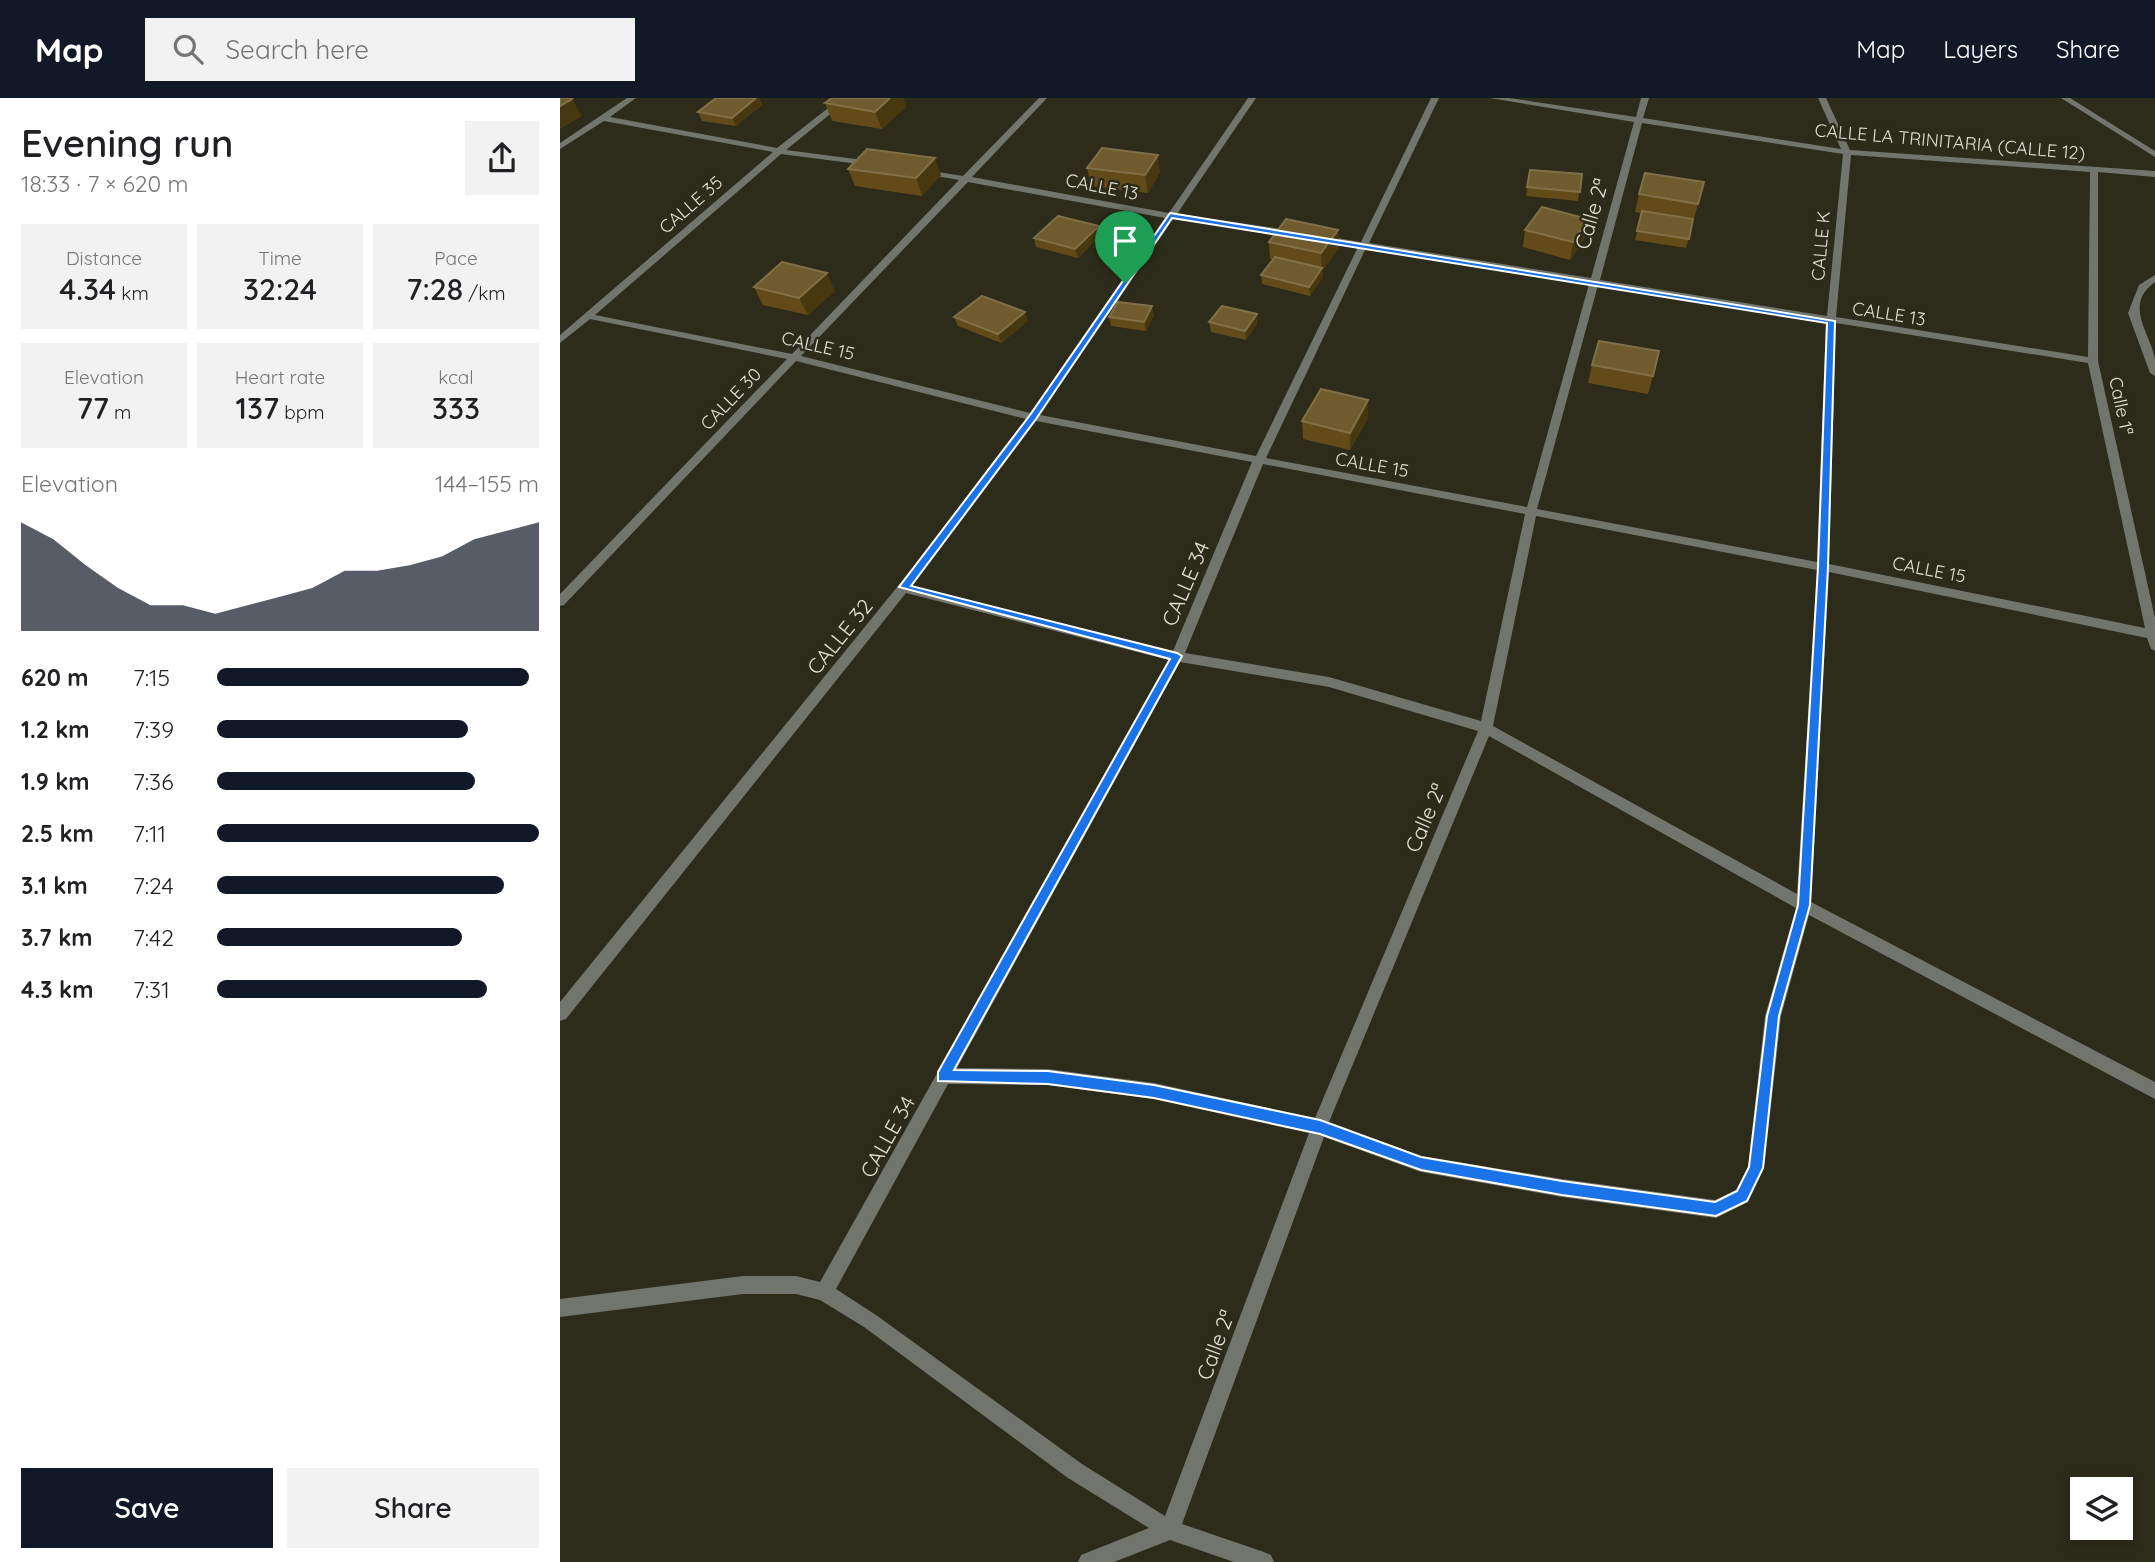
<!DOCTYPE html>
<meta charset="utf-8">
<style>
body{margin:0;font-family:Quicksand,sans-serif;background:#f2f2f2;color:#202124;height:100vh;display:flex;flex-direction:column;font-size:26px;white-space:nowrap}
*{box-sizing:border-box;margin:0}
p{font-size:23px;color:#757577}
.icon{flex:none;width:38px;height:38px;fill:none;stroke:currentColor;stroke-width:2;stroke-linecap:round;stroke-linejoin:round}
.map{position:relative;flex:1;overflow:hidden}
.sheet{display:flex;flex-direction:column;background:#fff;width:560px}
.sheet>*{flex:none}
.buttons{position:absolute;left:1510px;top:1379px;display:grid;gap:14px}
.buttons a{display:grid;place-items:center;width:63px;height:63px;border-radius:0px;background:#fff;box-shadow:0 4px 10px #0003;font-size:35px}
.pin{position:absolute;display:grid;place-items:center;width:60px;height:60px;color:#fff;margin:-72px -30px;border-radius:50% 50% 50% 0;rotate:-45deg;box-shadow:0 0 7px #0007}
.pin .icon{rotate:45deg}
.round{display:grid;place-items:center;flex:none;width:74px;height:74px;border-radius:0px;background:#f2f2f2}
.headline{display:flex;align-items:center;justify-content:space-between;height:119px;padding:0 21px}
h1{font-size:38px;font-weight:600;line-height:52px}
.stats{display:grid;grid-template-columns:repeat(3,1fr);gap:10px;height:119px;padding:7px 21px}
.stats div{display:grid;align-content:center;border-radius:0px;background:#f2f2f2;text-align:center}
.stats b{font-size:30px;font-weight:600}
.stats small{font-size:19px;font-weight:400}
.stats p{font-size:19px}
.chart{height:196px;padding:14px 21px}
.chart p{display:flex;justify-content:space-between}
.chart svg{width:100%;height:126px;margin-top:7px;fill:#111827;opacity:.7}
.button{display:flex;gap:14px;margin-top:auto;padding:14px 21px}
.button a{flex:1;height:80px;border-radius:0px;background:#111827;color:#fff;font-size:28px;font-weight:600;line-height:80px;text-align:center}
.button a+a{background:#f2f2f2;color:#202124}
ul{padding:0 21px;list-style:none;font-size:23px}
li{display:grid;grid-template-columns:112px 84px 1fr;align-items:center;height:52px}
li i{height:18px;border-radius:9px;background:#111827}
header{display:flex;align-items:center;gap:42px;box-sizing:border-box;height:98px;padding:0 35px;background:#111827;color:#fff}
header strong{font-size:33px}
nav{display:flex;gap:38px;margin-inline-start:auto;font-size:24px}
.search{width:490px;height:63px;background:#f2f2f2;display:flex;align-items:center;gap:18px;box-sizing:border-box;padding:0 24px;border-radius:0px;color:#757577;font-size:26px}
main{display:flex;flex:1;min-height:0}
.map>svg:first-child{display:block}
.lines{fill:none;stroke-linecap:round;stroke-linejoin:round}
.minor{fill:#71756c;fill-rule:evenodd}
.tertiary{fill:#71756c;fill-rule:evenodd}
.wall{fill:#624b18}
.shaded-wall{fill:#473810}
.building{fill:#6f5b2d;stroke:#817047;stroke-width:2}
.route{fill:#1a73e8;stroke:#fff;stroke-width:2;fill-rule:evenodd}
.labels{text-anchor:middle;stroke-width:5;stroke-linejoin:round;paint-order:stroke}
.far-street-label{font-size:18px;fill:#e2e1d6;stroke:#2d2b19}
.street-label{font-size:21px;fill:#e2e1d6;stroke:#2d2b19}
</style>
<header>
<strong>Map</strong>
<div class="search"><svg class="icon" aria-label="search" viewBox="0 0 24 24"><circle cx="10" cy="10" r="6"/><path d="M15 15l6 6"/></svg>Search here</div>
<nav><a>Map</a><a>Layers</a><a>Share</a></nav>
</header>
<main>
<section class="sheet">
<div class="headline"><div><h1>Evening run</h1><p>18:33 · 7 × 620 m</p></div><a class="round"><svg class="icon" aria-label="share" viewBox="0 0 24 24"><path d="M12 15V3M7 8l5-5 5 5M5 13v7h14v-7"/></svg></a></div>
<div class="stats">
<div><p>Distance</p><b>4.34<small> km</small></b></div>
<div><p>Time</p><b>32:24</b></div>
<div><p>Pace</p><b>7:28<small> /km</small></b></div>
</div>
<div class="stats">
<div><p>Elevation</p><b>77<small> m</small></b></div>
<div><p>Heart rate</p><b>137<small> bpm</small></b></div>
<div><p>kcal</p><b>333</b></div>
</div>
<div class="chart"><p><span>Elevation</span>144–155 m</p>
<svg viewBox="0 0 160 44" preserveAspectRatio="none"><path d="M0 44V6L10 12L20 21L30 29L40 35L50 35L60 38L70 35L80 32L90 29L100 23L110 23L120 21L130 18L140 12L150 9L160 6V44z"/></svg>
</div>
<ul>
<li><b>620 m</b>7:15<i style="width:97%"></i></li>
<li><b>1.2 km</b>7:39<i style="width:78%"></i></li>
<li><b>1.9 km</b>7:36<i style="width:80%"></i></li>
<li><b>2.5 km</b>7:11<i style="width:100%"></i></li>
<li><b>3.1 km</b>7:24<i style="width:89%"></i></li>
<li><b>3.7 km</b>7:42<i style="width:76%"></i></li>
<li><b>4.3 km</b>7:31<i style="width:84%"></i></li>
</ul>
<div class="button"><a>Save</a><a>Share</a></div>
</section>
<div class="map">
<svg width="1595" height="1464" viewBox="0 0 1595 1464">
<rect width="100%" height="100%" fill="#2d2b19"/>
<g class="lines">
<path class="minor" d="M 67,0 L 76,0 L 50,19 L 217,50 L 281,0 L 290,0 L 226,52 L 311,63 L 314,64 L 314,68 L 221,56 L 35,217 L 232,256 L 399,82 L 359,75 L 359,71 L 403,78 L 479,0 L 487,0 L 412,79 L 609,115 L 688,0 L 696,0 L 617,116 L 736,133 L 740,136 L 736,139 L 613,121 L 480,317 L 696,358 L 798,149 L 755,140 L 759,137 L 801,144 L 871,0 L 879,0 L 809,145 L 1031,180 L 1074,24 L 930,0 L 949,0 L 1076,19 L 1081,0 L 1089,0 L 1083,20 L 1281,51 L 1258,0 L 1266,0 L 1290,52 L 1595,73 L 1595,79 L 1538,74 L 1538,263 L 1595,520 L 1595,553 L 1591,551 L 1587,540 L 1269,474 L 1251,804 L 1595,984 L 1595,1001 L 1249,817 L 1221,918 L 1204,1070 L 1188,1104 L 1156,1120 L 1002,1099 L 861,1074 L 764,1039 L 622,1426 L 704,1454 L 711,1457 L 714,1464 L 674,1464 L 610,1442 L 554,1464 L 518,1464 L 521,1457 L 589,1430 L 508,1380 L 304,1229 L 260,1202 L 236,1196 L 183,1196 L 0,1219 L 0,1201 L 183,1178 L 236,1178 L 260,1184 L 609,562 L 346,495 L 6,921 L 0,923 L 0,904 L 351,472 L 466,321 L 236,263 L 4,507 L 0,508 L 0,496 L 227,261 L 30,221 L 0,245 L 0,237 L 213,54 L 44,23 L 0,51 L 0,45 ZM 1082,25 L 1283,56 L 1267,218 L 1040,182 ZM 1291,57 L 1530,74 L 1528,259 L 1276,219 ZM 408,84 L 605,120 L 470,315 L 241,258 ZM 806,150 L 1029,186 L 967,409 L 706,360 ZM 1038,187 L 1266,224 L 1257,464 L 977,411 ZM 1276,225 L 1528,265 L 1585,530 L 1269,466 ZM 476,323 L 692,364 L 613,553 L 352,488 ZM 703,366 L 965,416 L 921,623 L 769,579 L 625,555 ZM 976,418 L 1257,472 L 1237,796 L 933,628 ZM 620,564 L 769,589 L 918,633 L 755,1020 L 594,985 L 488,971 L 397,970 ZM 929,638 L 1236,810 L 1205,918 L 1188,1069 L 1176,1092 L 1155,1102 L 1002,1081 L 861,1058 L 769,1024 ZM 388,986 L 488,987 L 594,1001 L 749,1035 L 605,1418 L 522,1366 L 316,1217 L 276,1191 Z
M 1595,177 L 1595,184 C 1563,207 1590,234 1595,261 C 1595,266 1595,273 1595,278 L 1590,275 L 1568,215 L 1579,187 Z"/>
<path class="tertiary" d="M 1501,0 L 1510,0 L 1595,53 L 1595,59 Z"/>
</g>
<path class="wall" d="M 156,0 L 199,0 L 202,7 L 176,28 L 142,23 L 138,14 Z
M 272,0 L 343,0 L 346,9 L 322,31 L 272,23 L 265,5 Z
M 527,70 L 600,74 L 588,95 L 531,88 Z
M 288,71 L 381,77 L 362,98 L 295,88 Z
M 970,72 L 1022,76 L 1018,103 L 966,98 Z
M 1144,84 L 1126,150 L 1075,142 L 1082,115 L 1075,114 L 1079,96 Z
M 965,132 L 1025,139 L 1010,162 L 963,149 Z
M 541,137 L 518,160 L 476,149 L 474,140 Z
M 709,144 L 779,150 L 763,172 L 763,179 L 750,198 L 702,186 L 701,177 L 713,162 L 710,161 Z
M 194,189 L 275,193 L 248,217 L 203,207 Z
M 594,217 L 586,233 L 551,228 L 549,219 Z
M 394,219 L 468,223 L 441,245 L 398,228 Z
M 649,224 L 697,226 L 686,242 L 651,234 Z
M 1032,267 L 1093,278 L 1088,296 L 1028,285 Z
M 808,302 L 808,320 L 790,352 L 743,341 L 742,323 Z"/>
<path class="shaded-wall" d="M 196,0 L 199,0 L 202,7 L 176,28 L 172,20 Z
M 330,0 L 343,0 L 346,9 L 322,31 L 315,14 Z
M 12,1 L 22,18 L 0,31 L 0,8 Z
M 598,57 L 600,74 L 588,95 L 585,77 Z
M 375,60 L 381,77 L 362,98 L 356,80 Z
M 1028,121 L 1025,139 L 1010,162 L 1013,144 Z
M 539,128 L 541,137 L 518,160 L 515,151 Z
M 778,132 L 779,150 L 763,172 L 763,179 L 750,198 L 749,189 L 762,171 L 761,155 Z
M 267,175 L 275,193 L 248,217 L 239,200 Z
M 592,208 L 594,217 L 586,233 L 584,224 Z
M 465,214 L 468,223 L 441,245 L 438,236 Z
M 697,216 L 697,226 L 686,242 L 685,233 Z
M 808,302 L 808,320 L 790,352 L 790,335 Z"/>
<path class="building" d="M 0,0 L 9,0 L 12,1 L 0,8 Z
M 156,0 L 196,0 L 172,20 L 138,14 Z
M 272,0 L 330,0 L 315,14 L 265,5 Z
M 542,50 L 598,57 L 585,77 L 527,70 Z
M 307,51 L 375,60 L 356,80 L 288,71 Z
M 970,72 L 1022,76 L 1020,94 L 967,89 Z
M 1085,75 L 1144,84 L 1138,106 L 1079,96 Z
M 982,109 L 1028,121 L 1013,144 L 965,132 Z
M 1082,113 L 1133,121 L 1129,141 L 1077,133 Z
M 498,118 L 539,128 L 515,151 L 474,140 Z
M 726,121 L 778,132 L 761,155 L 709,144 Z
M 715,159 L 762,170 L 749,189 L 701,177 Z
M 222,164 L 267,175 L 239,200 L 194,189 Z
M 422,198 L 465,214 L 438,236 L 394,219 Z
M 558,204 L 592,208 L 584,224 L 549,219 Z
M 662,208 L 697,216 L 685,233 L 649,224 Z
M 1039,243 L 1099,253 L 1093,278 L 1032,267 Z
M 761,291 L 808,302 L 790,335 L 742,323 Z"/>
<path class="route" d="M 610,115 L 1275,223 L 1268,469 L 1250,807 L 1219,918 L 1203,1070 L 1187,1103 L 1156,1118 L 1002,1097 L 861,1072 L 760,1036 L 594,1000 L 488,986 L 378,983 L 378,974 L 610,561 L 339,489 L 470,317 ZM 612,120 L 1267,225 L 1258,469 L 1238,807 L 1207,918 L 1189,1069 L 1177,1093 L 1155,1104 L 1002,1083 L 861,1059 L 760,1022 L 594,987 L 488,973 L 394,972 L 622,558 L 617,555 L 351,488 L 476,321 Z"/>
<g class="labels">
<g class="far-street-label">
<text transform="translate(1390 44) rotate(5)" y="6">CALLE LA TRINITARIA (CALLE 12)</text>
<text transform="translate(542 89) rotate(11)" y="6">CALLE 13</text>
<text transform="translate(131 107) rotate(-41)" y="6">CALLE 35</text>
<text transform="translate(1261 148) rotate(-85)" y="6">CALLE K</text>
<text transform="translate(1329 216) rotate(9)" y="6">CALLE 13</text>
<text transform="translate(258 248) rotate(13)" y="6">CALLE 15</text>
<text transform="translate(171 301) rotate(-46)" y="6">CALLE 30</text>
<text transform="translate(1561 308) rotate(78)" y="6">Calle 1ª</text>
<text transform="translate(812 367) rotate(10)" y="6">CALLE 15</text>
<text transform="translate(1369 472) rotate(11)" y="6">CALLE 15</text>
</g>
<g class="street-label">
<text transform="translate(1032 116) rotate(-74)" y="7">Calle 2ª</text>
<text transform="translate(626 486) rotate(-67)" y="7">CALLE 34</text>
<text transform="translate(280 539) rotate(-51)" y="7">CALLE 32</text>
<text transform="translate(866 720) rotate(-67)" y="7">Calle 2ª</text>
<text transform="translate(328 1039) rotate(-61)" y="7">CALLE 34</text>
<text transform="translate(656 1247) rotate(-70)" y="7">Calle 2ª</text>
</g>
</g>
</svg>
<div class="buttons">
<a><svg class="icon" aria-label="layers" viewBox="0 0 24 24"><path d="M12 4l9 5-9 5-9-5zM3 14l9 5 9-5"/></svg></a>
</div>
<div class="pin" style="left:565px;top:185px;background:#1e9e55"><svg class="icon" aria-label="arrive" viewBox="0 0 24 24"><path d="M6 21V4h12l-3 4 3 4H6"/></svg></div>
</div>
</main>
